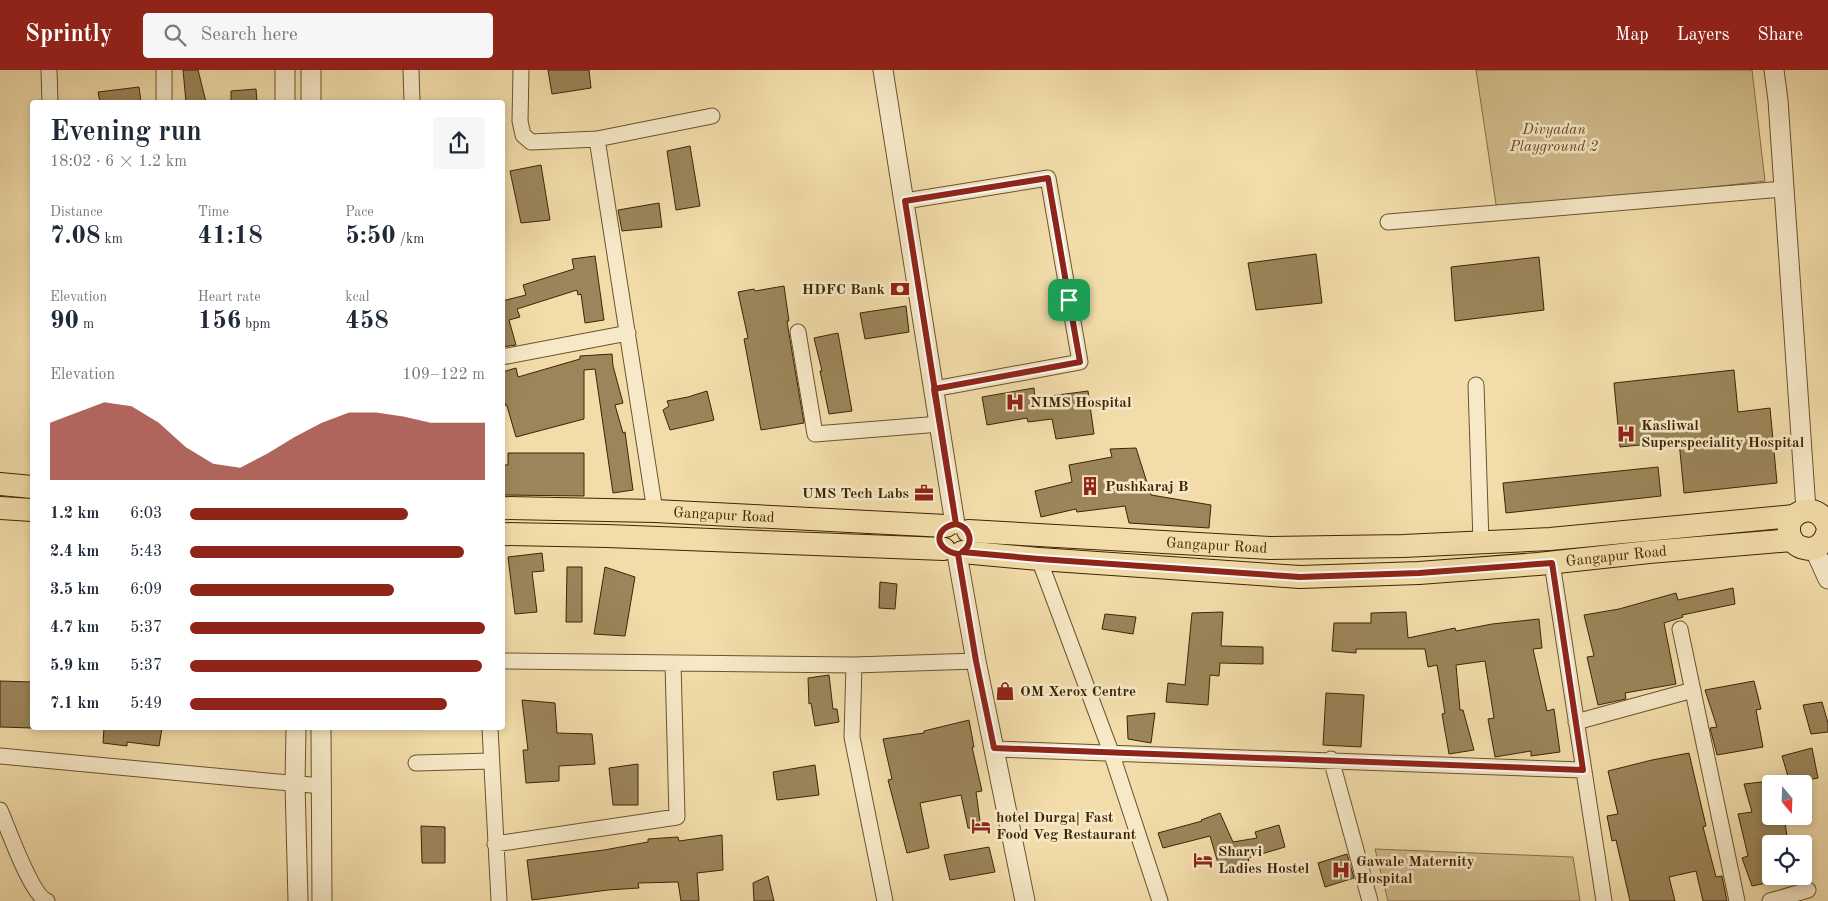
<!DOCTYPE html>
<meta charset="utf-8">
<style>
body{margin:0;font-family:"Old Standard TT",serif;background:#f6f6f7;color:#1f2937;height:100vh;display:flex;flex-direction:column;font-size:19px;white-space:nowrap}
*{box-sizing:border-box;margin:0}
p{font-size:16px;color:#747a83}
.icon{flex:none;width:28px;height:28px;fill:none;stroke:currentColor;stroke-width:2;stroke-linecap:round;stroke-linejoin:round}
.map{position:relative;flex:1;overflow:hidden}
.details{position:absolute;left:30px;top:30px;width:475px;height:630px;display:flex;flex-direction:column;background:#fff;border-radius:5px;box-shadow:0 2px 8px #0003}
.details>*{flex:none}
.needle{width:32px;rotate:161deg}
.fabs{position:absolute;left:1762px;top:705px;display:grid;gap:10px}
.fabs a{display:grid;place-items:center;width:50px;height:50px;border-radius:5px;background:#fff;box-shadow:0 2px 8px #0003;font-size:25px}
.pin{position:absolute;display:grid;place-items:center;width:42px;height:42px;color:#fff;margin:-21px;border-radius:10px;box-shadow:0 2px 8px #0006}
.round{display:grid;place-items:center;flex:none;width:52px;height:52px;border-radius:5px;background:#f6f6f7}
.summary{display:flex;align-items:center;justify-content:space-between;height:85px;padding:0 20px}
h1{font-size:28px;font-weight:800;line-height:38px}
.figures{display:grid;grid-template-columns:repeat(3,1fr);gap:8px;height:85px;padding:5px 20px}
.figures div{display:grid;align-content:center}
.figures b{font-size:25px;font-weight:800}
.figures small{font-size:14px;font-weight:400}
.figures p{font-size:14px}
.chart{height:140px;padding:10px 20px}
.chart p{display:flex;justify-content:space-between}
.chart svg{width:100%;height:90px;margin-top:5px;fill:#8f2418;opacity:.7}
ul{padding:0 20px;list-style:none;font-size:16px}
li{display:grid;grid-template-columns:80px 60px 1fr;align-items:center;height:38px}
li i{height:12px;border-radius:6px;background:#8f2418}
header{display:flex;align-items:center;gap:30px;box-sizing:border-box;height:70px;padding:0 25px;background:#8f2418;color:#fff}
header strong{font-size:24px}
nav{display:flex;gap:28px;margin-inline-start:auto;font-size:18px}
.search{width:350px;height:45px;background:#f6f6f7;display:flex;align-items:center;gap:12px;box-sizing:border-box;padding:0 18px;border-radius:5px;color:#747a83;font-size:19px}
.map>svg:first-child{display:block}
.green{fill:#d3be8e;stroke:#887249}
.building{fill:#9b855a;stroke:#3d2504}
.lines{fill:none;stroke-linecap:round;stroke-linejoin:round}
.minor-casing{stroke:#6a532e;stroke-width:17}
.tertiary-casing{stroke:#6a532e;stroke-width:21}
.primary-casing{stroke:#3d2504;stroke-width:24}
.minor{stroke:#f7e9c8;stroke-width:15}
.tertiary{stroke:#f7e9c8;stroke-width:19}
.primary{stroke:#f2ddaa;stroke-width:22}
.route-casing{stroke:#fff;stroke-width:10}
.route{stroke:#8f2418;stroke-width:6}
.labels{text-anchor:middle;stroke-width:5;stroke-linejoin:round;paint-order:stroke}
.park-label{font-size:15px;font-style:italic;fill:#624b26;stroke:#f7e9c8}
.poi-label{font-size:15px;font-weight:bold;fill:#3d2504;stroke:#f7e9c8;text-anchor:start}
.street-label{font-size:15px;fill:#3d2504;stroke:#f7e9c8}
</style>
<header>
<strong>Sprintly</strong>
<div class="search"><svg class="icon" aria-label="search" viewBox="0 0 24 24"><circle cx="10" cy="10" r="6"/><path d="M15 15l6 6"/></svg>Search here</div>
<nav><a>Map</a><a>Layers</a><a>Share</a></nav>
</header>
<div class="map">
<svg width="1828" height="831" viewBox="0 0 1828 831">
<rect width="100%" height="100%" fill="#f2ddaa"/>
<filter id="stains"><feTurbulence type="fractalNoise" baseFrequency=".004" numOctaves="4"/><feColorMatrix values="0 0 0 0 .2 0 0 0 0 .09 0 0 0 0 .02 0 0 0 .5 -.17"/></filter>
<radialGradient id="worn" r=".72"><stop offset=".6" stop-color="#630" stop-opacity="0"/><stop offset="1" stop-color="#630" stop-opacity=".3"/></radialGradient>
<path class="green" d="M 1476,0 L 1752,0 L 1765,111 L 1497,141 Z
M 1375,779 L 1573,787 L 1580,831 L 1388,831 Z"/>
<path class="building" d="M 183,0 L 198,0 L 206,32 L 186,32 Z
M 548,0 L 589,0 L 591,18 L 552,24 Z
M 139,17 L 141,32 L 100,32 L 98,22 Z
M 256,19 L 257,32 L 231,32 L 231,21 Z
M 690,76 L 700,136 L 676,140 L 667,81 Z
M 541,95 L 550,150 L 521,153 L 510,101 Z
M 659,133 L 662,157 L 622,161 L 618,140 Z
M 1316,184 L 1322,233 L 1256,240 L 1248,193 Z
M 595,186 L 604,250 L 585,253 L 581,224 L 578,225 L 577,220 L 517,239 L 520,247 L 509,250 L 516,275 L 502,277 L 502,231 L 526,225 L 523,215 L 574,199 L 572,189 Z
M 1539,187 L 1544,240 L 1455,251 L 1451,197 Z
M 784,216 L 789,251 L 787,251 L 789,264 L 804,353 L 761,360 L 744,269 L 748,268 L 738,222 L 754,219 L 755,221 Z
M 906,236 L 909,262 L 865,269 L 860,243 Z
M 838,263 L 852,341 L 829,344 L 820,301 L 822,301 L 814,268 Z
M 612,284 L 613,296 L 623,333 L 615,335 L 623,363 L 625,362 L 633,420 L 613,423 L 595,299 L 584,300 L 584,349 L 516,367 L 507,336 L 506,336 L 502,325 L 502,302 L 516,298 L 518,307 L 580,289 L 580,286 Z
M 1734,300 L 1738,342 L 1770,338 L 1777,413 L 1684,423 L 1679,371 L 1620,377 L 1614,313 Z
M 1034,318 L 1035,328 L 1088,321 L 1094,364 L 1056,369 L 1052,349 L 1028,352 L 1027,348 L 987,355 L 982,327 Z
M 707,321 L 714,350 L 670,360 L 663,340 L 669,336 L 667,331 L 688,327 Z
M 1136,378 L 1151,425 L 1211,435 L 1209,458 L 1129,453 L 1125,436 L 1077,442 L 1076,439 L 1041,447 L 1035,421 L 1072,412 L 1069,395 L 1112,387 L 1110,379 Z
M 508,383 L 584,383 L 584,426 L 502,425 L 502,395 L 508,395 Z
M 1658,397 L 1661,426 L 1506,443 L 1503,413 Z
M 542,483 L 544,501 L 532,502 L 537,542 L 515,544 L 508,487 Z
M 567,497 L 582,497 L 582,552 L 566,552 Z
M 605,497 L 635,507 L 625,566 L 594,564 Z
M 880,512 L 897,514 L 895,539 L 879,538 Z
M 1733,518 L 1735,534 L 1682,545 L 1683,547 L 1664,553 L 1676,614 L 1625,623 L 1626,629 L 1598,635 L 1587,587 L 1594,586 L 1584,545 L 1619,539 L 1676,523 L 1678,530 Z
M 1223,542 L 1221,576 L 1263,577 L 1263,594 L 1220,593 L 1219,606 L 1210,605 L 1208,635 L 1166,632 L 1168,613 L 1185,615 L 1192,543 Z
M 1406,542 L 1408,568 L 1455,558 L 1456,561 L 1492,554 L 1539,549 L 1542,578 L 1533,579 L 1547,641 L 1554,639 L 1560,682 L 1531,686 L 1531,681 L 1495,687 L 1488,649 L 1494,648 L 1485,591 L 1456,595 L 1460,640 L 1463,640 L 1474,680 L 1449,684 L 1442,644 L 1445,643 L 1437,595 L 1428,597 L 1425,579 L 1356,579 L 1356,583 L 1332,581 L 1334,553 L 1371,553 L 1371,543 Z
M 1105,544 L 1136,547 L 1133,564 L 1102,559 Z
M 829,605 L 833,639 L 837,639 L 839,652 L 815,656 L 811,633 L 809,634 L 808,608 Z
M 0,611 L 32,612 L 32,658 L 0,657 Z
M 1754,611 L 1761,639 L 1756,640 L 1763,677 L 1717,685 L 1710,658 L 1717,657 L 1705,620 Z
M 1326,623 L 1364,625 L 1361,677 L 1323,675 Z
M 522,630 L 555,633 L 557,663 L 592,664 L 595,694 L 559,696 L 559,711 L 526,713 L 523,680 L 528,680 Z
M 1822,632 L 1828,653 L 1828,662 L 1811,664 L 1803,635 Z
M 1155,643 L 1151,673 L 1128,669 L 1127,646 Z
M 969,650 L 974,677 L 972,677 L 982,721 L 976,722 L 981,758 L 968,758 L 961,725 L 920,733 L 929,778 L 907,783 L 888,710 L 892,709 L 883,669 L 924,663 L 924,661 Z
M 104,658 L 162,658 L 159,676 L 127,672 L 127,676 L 103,673 Z
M 1812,678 L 1818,708 L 1790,713 L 1782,686 Z
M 1689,683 L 1706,756 L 1703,757 L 1716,807 L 1722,806 L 1727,831 L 1703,831 L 1696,801 L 1669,807 L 1675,831 L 1630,831 L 1616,770 L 1612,771 L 1607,746 L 1618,744 L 1608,701 L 1652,690 Z
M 638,694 L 638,735 L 613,735 L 609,698 Z
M 815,695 L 819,725 L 777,730 L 773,702 Z
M 1771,711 L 1771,746 L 1784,746 L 1787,766 L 1771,770 L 1771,812 L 1752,816 L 1742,788 L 1748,786 L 1738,744 L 1752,742 L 1744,714 Z
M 1220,743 L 1233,772 L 1257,768 L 1255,762 L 1279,755 L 1285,777 L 1248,788 L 1249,791 L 1220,800 L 1210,766 L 1163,778 L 1158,763 L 1202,751 L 1201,750 Z
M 421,756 L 445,757 L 445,793 L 422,793 Z
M 722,765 L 723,800 L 697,803 L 699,831 L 681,831 L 678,812 L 638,813 L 639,818 L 608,820 L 532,830 L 527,790 L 604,780 L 648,772 L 648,769 L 678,767 L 679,771 Z
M 989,777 L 995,802 L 950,810 L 944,785 Z
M 1347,784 L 1354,808 L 1325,817 L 1318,793 Z
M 768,806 L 774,831 L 754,831 L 753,813 Z"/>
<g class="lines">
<g class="minor-casing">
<path id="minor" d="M 49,0 L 50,32
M 164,0 L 164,32
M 411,0 L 412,32
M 521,0 L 520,51 L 523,65 L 531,72 L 597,69 L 712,46
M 597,69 L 655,441
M 905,131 L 1048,108 L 1080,292 L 934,319
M 1388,152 L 1784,119
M 798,262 L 815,364 L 940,354
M 502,287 L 628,263
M 1476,315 L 1481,472
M 1039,489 L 1111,682 L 1160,831
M 1552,493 L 1604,831
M 1680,559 L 1737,831
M 502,591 L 854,595
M 1576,652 L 1693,620
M 490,658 L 499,831
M 994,679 L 1583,700
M 0,686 L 322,716
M 1331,689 L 1370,831
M 416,693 L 491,691
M 0,740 C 8,758 31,825 47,831
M 495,774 L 677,747 L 673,593
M 885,831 L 852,667 L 854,595 L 976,591
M 1770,831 L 1808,820"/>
</g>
<g class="tertiary-casing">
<path id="tertiary" d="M 311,0 L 311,32
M 883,0 L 955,454
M 1774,0 L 1778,30 L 1806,440
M 285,32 L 285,0
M 1814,478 L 1828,509
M 957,484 L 976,591 L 1025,831
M 296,658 L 295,713 L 298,831
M 321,658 L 322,831"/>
</g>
<g class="primary-casing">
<g id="primary">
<path d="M 0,414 L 32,417"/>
<path d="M 0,438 L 32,440"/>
<path id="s1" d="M 502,438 L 655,441 L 946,456"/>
<path d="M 1828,459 C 1821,428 1782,440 1790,466 C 1792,472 1798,477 1804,478 C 1817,482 1826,471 1828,459"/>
<path id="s2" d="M 968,461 L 1270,478 L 1403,476 L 1550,469 L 1794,446"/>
<path d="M 502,464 L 607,466 L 944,479"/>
<path id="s3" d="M 962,482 L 1039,489 L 1300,507 L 1419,503 L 1538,494 L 1649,482 L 1792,470"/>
</g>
</g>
<use href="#minor" class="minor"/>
<use href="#tertiary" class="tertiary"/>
<use href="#primary" class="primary"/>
</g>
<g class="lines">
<g class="route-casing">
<path id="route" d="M 1069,230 L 1080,292 L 934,319 L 956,454 C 934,457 933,480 958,484 L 976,591 L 994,678 L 1583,700 L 1552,493 L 1419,503 L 1300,507 L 1039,489 L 962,482 C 975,473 970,457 956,454 L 905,131 L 1048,108 L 1069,230"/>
</g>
<use href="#route" class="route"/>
</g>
<defs>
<g id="bank-bare" transform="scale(1.5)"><path d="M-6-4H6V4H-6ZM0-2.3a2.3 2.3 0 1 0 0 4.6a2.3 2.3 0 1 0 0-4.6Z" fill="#8f2418" stroke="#f7e9c8" stroke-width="2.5" paint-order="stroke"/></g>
<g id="hospital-bare" transform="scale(1.5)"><path d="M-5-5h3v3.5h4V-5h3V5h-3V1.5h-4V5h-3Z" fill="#8f2418" stroke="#f7e9c8" stroke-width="2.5" paint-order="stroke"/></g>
<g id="building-bare" transform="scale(1.5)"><path d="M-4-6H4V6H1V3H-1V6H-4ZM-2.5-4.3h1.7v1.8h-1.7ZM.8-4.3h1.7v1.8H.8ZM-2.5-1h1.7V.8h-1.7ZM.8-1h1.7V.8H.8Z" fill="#8f2418" stroke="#f7e9c8" stroke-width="2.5" paint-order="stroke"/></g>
<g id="office-bare" transform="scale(1.5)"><path d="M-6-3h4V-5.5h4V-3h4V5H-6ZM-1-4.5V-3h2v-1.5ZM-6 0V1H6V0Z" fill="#8f2418" stroke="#f7e9c8" stroke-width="2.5" paint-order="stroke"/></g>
<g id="shop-bare" transform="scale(1.5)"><path d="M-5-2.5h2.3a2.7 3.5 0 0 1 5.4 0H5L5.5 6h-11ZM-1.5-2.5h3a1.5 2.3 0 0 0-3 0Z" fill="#8f2418" stroke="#f7e9c8" stroke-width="2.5" paint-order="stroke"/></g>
<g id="hotel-bare" transform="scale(1.5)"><path d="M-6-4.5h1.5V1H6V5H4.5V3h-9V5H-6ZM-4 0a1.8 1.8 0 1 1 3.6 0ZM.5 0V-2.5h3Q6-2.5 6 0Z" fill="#8f2418" stroke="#f7e9c8" stroke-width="2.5" paint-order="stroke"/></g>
</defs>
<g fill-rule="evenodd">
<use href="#bank-bare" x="900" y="219"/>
<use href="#hospital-bare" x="1015" y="332"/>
<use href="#hospital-bare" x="1626" y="364"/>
<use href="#building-bare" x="1090" y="416"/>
<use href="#office-bare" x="924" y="423"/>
<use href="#shop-bare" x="1005" y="621"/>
<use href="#hotel-bare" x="981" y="756"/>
<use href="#hotel-bare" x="1203" y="790"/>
<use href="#hospital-bare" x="1341" y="800"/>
</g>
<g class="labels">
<g class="park-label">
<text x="1554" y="64">Divyadan<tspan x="1554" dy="17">Playground 2</tspan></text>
</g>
<g class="poi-label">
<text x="885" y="224" text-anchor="end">HDFC Bank</text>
<text x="1030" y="337">NIMS Hospital</text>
<text x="1641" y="360">Kasliwal<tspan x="1641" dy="17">Superspeciality Hospital</tspan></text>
<text x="1105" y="421">Pushkaraj B</text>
<text x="909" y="428" text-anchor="end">UMS Tech Labs</text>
<text x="1020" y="626">OM Xerox Centre</text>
<text x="996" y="752">hotel Durga| Fast<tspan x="996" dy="17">Food Veg Restaurant</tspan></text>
<text x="1218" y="786">Sharvi<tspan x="1218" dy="17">Ladies Hostel</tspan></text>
<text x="1356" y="796">Gawale Maternity<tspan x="1356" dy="17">Hospital</tspan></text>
</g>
<g class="street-label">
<text dy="5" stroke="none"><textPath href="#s1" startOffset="222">Gangapur Road</textPath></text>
<text dy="5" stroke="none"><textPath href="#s2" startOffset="249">Gangapur Road</textPath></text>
<text dy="5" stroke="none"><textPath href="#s3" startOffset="656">Gangapur Road</textPath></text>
</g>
</g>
<rect width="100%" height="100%" filter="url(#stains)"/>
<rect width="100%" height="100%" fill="url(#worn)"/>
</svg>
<div class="fabs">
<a><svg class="needle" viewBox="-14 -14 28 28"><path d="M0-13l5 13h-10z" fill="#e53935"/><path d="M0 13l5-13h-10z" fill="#747a83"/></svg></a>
<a><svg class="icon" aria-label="locate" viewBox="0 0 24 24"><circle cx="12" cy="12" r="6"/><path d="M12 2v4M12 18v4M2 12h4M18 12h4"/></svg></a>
</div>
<div class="pin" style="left:1069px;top:230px;background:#1e9e55"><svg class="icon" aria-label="arrive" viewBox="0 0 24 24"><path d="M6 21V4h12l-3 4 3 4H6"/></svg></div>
<section class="details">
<div class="summary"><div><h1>Evening run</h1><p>18:02 · 6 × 1.2 km</p></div><a class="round"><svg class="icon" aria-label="share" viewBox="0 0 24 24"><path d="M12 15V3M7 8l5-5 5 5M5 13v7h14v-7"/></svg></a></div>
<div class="figures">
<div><p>Distance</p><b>7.08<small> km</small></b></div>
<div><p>Time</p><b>41:18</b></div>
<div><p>Pace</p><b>5:50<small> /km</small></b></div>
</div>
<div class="figures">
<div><p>Elevation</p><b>90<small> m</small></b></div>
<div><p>Heart rate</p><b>156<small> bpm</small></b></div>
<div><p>kcal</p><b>458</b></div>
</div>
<div class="chart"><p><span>Elevation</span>109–122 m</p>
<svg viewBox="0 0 160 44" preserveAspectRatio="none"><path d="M0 44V16L10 11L20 6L30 8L40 16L50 28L60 36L70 38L80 31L90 23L100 16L110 11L120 11L130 13L140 16L150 16L160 16V44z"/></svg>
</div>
<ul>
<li><b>1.2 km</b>6:03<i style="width:74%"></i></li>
<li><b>2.4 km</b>5:43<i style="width:93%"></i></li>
<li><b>3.5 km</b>6:09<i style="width:69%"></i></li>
<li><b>4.7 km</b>5:37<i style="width:100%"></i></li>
<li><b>5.9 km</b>5:37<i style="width:99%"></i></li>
<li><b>7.1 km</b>5:49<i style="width:87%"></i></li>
</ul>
</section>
</div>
